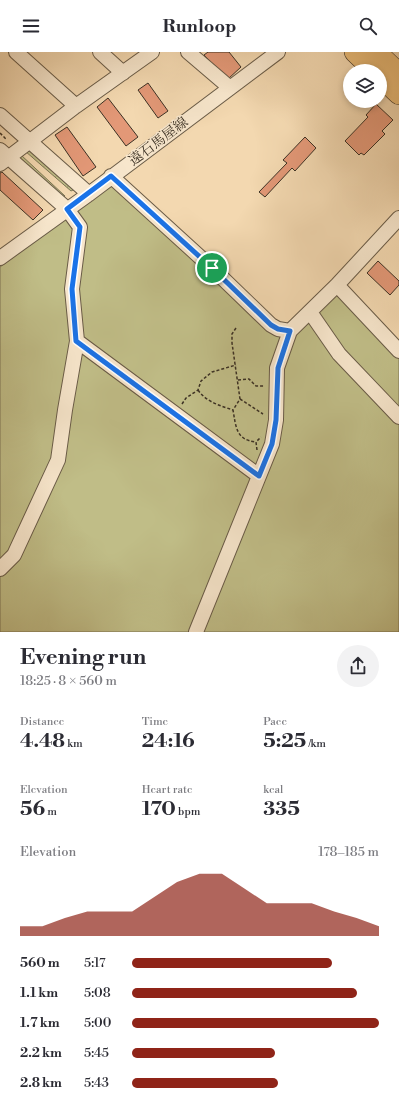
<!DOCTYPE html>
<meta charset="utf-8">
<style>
body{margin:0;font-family:"Libre Bodoni","Noto Serif JP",serif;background:#f2f2f3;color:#2b2b33;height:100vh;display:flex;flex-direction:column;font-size:15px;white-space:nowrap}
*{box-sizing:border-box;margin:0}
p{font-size:13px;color:#7c7c81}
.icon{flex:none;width:22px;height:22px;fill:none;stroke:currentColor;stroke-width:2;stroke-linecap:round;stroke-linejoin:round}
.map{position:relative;height:580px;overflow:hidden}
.panel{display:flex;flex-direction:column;background:#fff;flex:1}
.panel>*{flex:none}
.fabs{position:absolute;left:343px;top:12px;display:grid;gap:8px}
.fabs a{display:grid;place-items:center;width:44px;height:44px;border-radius:50%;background:#fff;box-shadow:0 2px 6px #0003;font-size:20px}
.pin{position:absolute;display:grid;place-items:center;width:34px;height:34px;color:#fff;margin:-17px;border:2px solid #fff;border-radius:50%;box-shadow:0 1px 4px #0007}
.round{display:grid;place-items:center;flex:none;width:42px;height:42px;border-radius:21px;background:#f2f2f3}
.head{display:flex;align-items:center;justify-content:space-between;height:68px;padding:0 20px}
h1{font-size:22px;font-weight:700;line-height:30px}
.stats{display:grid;grid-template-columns:repeat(3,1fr);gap:6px;height:68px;padding:4px 20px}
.stats div{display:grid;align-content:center}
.stats b{font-size:20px;font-weight:700}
.stats small{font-size:11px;font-weight:400}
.stats p{font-size:11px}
.chart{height:112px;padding:8px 20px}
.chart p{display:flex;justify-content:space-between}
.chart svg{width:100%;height:72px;margin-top:4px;fill:#8f2418;opacity:.7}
ul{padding:0 20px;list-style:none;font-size:13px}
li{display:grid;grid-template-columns:64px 48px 1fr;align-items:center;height:30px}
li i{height:10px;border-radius:5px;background:#8f2418}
header{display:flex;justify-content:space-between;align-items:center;height:52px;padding:0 20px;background:#fff;font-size:18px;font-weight:700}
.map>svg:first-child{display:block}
.grass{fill:url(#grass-tufts);stroke:#7e7756}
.park{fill:#c0bd87;stroke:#7e7756}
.building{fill:#e39877;stroke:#3b3124}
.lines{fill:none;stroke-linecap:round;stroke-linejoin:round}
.minor-casing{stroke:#695b47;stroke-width:16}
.highway-casing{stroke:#3b3124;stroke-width:22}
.path{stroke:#3b3124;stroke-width:1.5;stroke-dasharray:3 2;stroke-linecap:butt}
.minor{stroke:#f7e6cc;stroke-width:14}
.highway{stroke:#eabc78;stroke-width:21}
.route-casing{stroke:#fff;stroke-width:8}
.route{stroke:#1a73e8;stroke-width:5}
.labels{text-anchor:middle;stroke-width:3;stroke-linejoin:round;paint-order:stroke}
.street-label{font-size:14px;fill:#3b3124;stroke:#f7e6cc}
</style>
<header><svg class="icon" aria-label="menu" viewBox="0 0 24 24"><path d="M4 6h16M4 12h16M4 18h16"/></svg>Runloop<svg class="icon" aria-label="search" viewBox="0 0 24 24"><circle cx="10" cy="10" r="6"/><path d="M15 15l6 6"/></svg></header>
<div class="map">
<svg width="399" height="580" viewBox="0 0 399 580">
<defs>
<pattern id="grass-tufts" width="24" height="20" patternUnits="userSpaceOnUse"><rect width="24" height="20" fill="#c0bd87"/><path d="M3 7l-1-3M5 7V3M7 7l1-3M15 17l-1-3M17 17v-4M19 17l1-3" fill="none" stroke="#9d9a6e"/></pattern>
</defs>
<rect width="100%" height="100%" fill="#f3d8b0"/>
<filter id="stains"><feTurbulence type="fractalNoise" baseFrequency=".005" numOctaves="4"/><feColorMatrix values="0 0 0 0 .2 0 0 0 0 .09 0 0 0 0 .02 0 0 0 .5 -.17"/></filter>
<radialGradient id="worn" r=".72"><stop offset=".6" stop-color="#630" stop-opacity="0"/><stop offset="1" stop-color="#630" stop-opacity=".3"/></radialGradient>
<path class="grass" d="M 30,98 L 75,137 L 71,139 L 25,99 Z
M 21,103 L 65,144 L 61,147 L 17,107 Z"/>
<path class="park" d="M 111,134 L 287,278 L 336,232 L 399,296 L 399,580 L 0,580 L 0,215 Z"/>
<path class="building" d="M 208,0 L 229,0 L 241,15 L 228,27 L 204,3 Z
M 148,31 L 168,59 L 158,66 L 138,38 Z
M 108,46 L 138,85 L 126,94 L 97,55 Z
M 376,52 L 393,68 L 382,79 L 385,82 L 364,103 L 361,101 L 359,103 L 345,89 L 368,65 L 366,63 Z
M 67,75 L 96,115 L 83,124 L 55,83 Z
M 305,85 L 316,96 L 295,119 L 292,116 L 265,145 L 259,140 L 287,111 L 283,108 Z
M 2,120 L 43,158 L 33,168 L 0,138 L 0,121 Z
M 378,209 L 399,229 L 399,233 L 390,243 L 367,221 Z"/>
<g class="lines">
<g class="minor-casing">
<path id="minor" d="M 16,0 L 76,54
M 100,0 L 123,21
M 188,0 L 229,35
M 0,63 L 89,142
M 0,98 L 67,157 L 80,175 L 72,237 L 77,289 L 65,358 L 58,408 L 14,503 L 0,517
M 0,112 L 76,54 L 152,0
M 111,124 L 212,216 L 271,273 L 278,277 L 290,279
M 0,206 L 89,142 L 278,0
M 337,233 L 399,299
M 310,260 L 339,302 L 399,365
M 77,289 L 259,424
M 196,580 L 272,392 L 276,368 L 277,316 L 290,279 L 337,233 L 399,166"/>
</g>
<g class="highway-casing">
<path id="highway" d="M 355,0 L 375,19
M 376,0 L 399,22
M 380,24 L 399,42"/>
</g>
<path class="path" d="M 0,81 L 7,88
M 236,276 L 232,282 L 232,291 L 240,347 L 233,358 C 236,375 236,388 256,390
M 238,328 L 249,327 L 256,334 L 265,334
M 198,338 C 206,350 221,354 233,358
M 240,347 L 263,362
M 182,352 L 186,346 L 198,338 L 201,329 L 212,320 L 236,313
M 257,398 L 256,390 L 261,385"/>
<use href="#minor" class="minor"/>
<use href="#highway" class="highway"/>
</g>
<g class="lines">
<g class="route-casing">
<path id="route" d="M 111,124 L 212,216 L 271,273 L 278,277 L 290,279 L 278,316 L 276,368 L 272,392 L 259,424 L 76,289 L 72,237 L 80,175 L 67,157 Z"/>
</g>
<use href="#route" class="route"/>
</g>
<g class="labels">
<g class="street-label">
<text transform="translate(158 89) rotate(-37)" y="5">遠石馬屋線</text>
</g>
</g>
<rect width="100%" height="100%" filter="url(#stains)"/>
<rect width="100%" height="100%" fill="url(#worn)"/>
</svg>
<div class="fabs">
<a><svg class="icon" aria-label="layers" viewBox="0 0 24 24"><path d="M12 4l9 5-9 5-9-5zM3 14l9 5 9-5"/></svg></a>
</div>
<div class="pin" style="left:212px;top:216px;background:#1e9e55"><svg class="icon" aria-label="arrive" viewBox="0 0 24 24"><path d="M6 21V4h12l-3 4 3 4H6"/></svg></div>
</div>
<section class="panel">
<div class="head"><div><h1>Evening run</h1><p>18:25 · 8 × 560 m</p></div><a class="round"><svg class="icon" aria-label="share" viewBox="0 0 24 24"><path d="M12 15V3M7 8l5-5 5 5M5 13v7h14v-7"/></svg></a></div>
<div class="stats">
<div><p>Distance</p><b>4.48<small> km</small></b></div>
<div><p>Time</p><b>24:16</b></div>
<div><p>Pace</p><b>5:25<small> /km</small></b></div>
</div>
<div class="stats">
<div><p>Elevation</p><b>56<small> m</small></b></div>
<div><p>Heart rate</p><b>170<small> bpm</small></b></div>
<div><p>kcal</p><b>335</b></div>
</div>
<div class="chart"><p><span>Elevation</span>178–185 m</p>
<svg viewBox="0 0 160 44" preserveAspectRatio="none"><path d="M0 44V38L10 38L20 33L30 29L40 29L50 29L60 20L70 11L80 6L90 6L100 15L110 24L120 24L130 24L140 29L150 33L160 38V44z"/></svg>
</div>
<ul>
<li><b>560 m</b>5:17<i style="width:81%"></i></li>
<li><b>1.1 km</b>5:08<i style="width:91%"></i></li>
<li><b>1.7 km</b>5:00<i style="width:100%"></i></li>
<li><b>2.2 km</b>5:45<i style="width:58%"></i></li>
<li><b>2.8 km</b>5:43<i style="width:59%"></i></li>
</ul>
</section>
